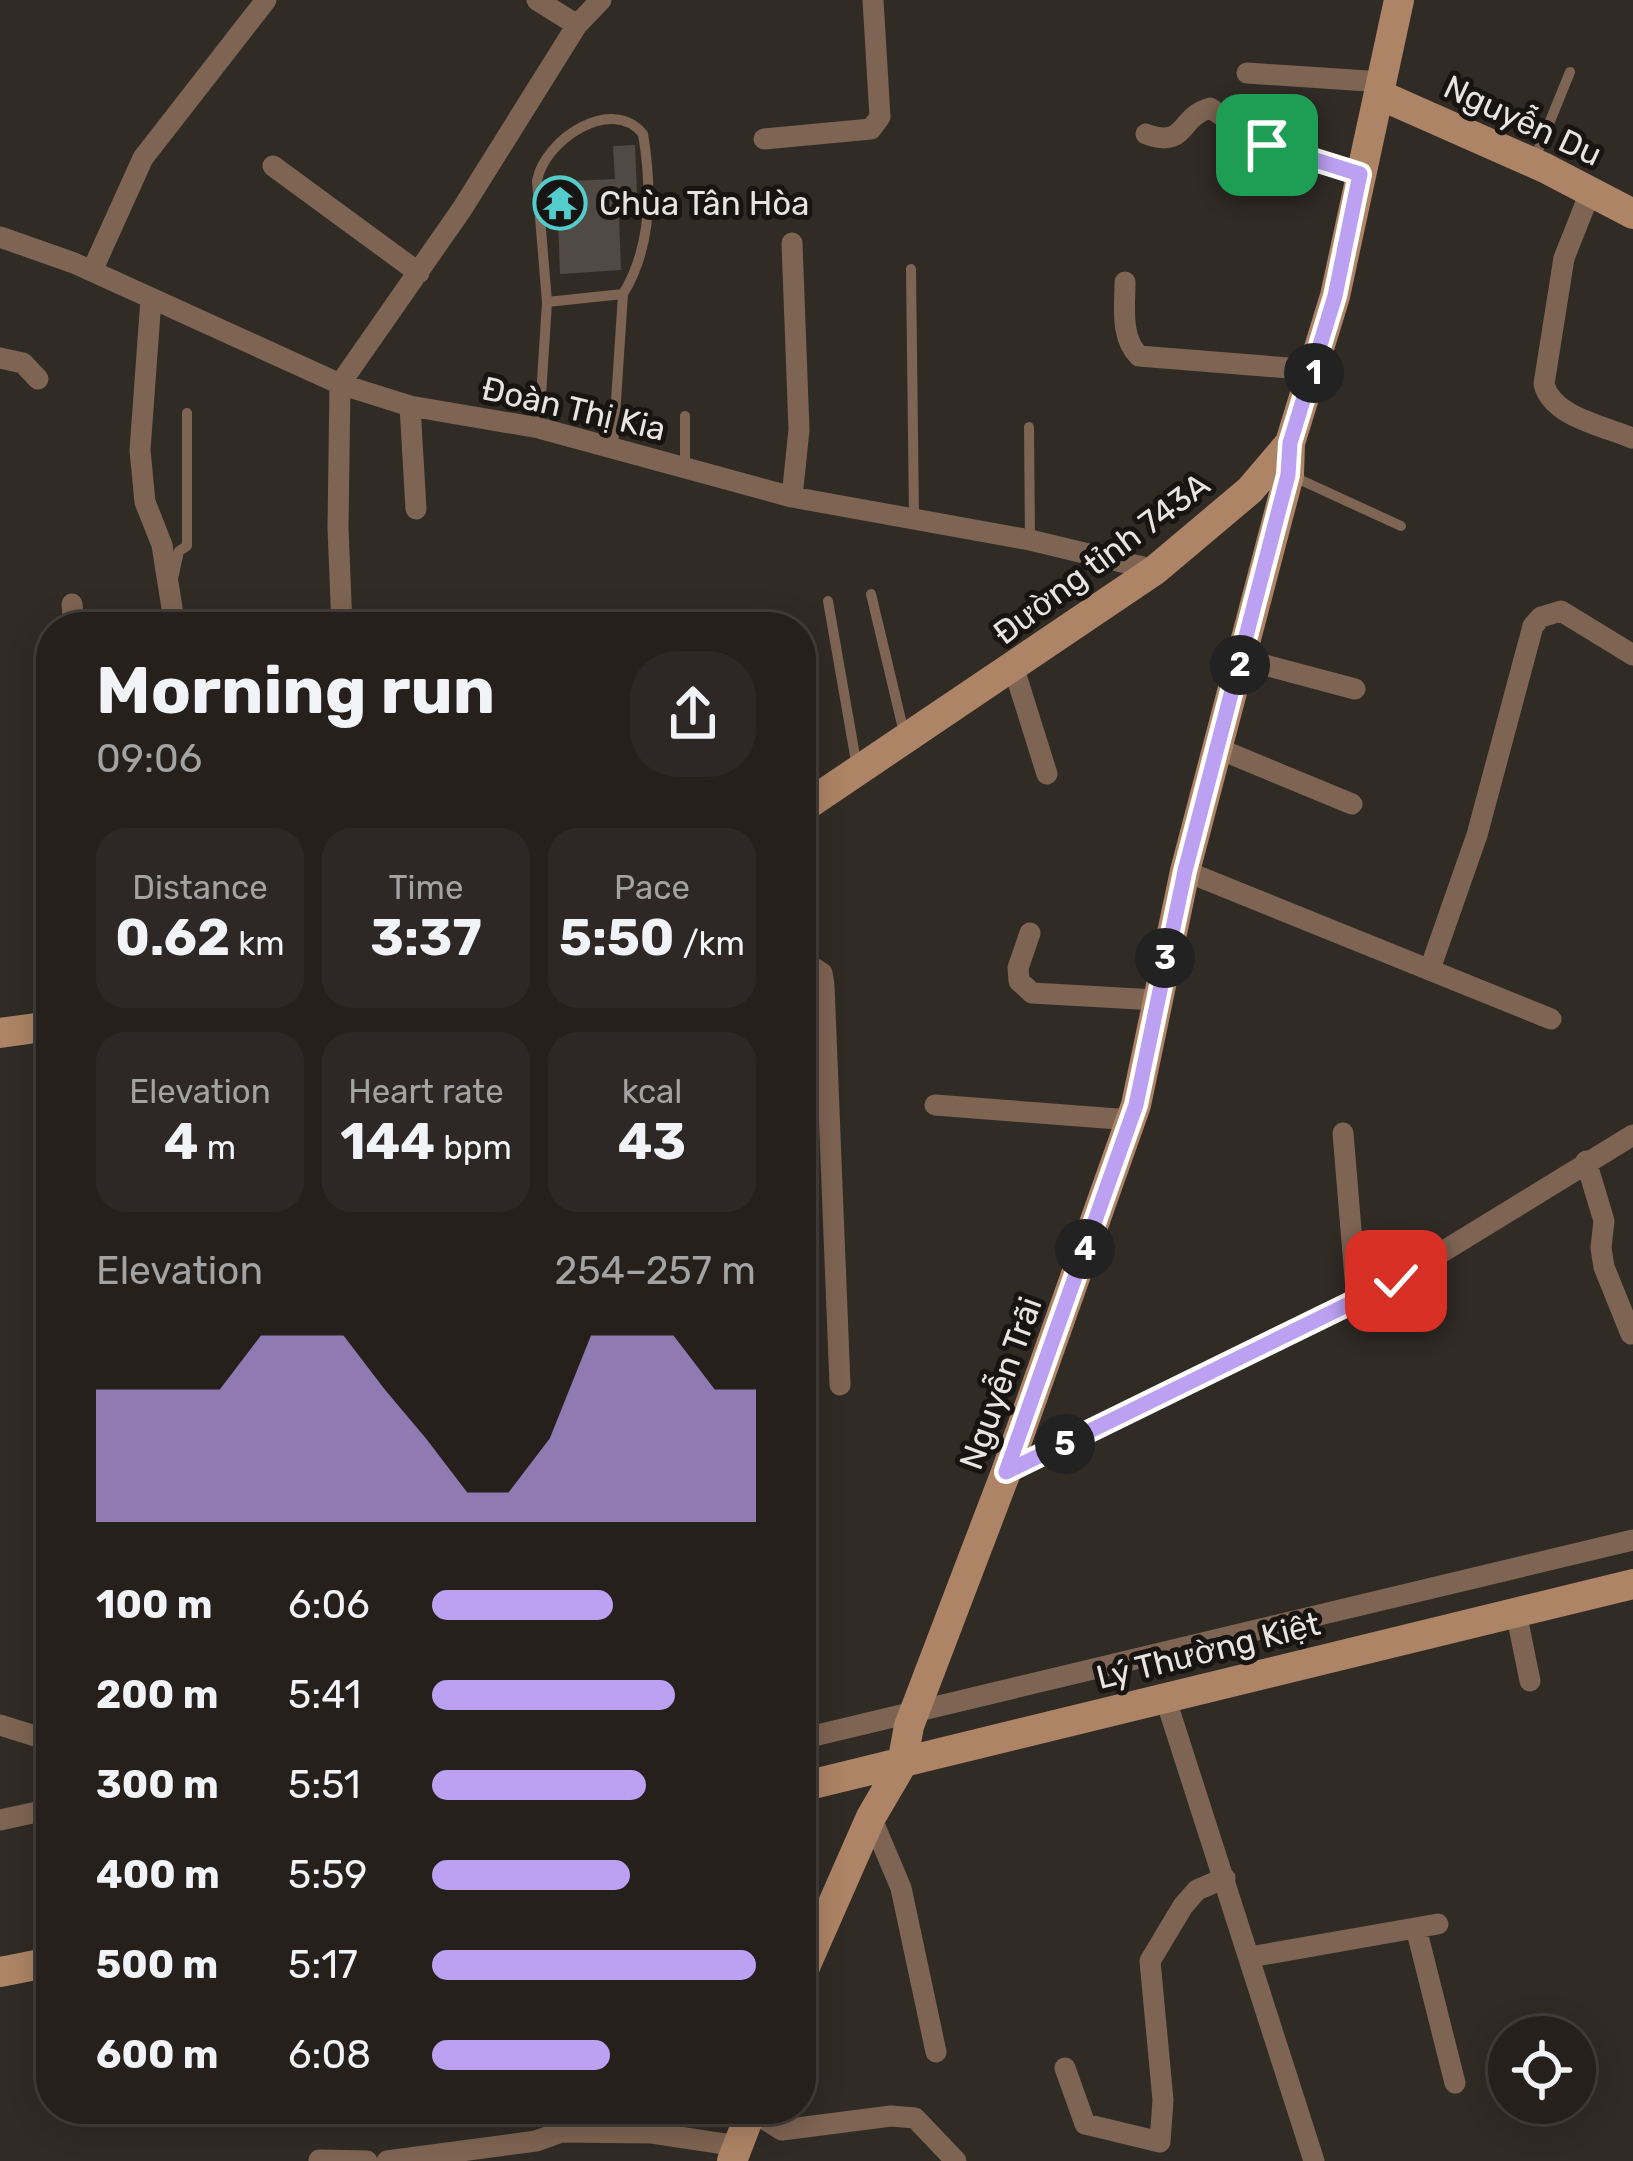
<!DOCTYPE html>
<meta charset="utf-8">
<style>
body{margin:0;font-family:Rubik,sans-serif;background:#2d2825;color:#f1f3f6;height:100vh;display:flex;flex-direction:column;font-size:45px;white-space:nowrap}
*{box-sizing:border-box;margin:0}
p{font-size:39px;color:#a3a3a3}
.icon{flex:none;width:66px;height:66px;fill:none;stroke:currentColor;stroke-width:2;stroke-linecap:round;stroke-linejoin:round}
.map{position:relative;flex:1;overflow:hidden}
.drawer{position:absolute;left:36px;top:612px;width:780px;height:1512px;display:flex;flex-direction:column;background:#25201c;border-radius:48px;box-shadow:0 6px 30px #0003,0 0 0 3px #423e3b}
.drawer>*{flex:none}
.tools{position:absolute;left:1488px;top:2016px;display:grid;gap:24px}
.tools a{display:grid;place-items:center;width:108px;height:108px;border-radius:50%;background:#25201c;box-shadow:0 6px 30px #0003,0 0 0 3px #423e3b;font-size:60px}
.pin{position:absolute;display:grid;place-items:center;width:102px;height:102px;color:#fff;margin:-51px;border-radius:24px;box-shadow:0 6px 18px #0006}
.km{position:absolute;width:60px;height:60px;margin:-30px;border-radius:50%;background:#222;color:#fff;font-size:33px;line-height:60px;text-align:center}
.round{display:grid;place-items:center;flex:none;width:126px;height:126px;border-radius:48px;background:#2d2825}
.head{display:flex;align-items:center;justify-content:space-between;height:204px;padding:0 60px}
h1{font-size:66px;font-weight:700;line-height:90px}
.stats{display:grid;grid-template-columns:repeat(3,1fr);gap:18px;height:204px;padding:12px 60px}
.stats div{display:grid;align-content:center;border-radius:30px;background:#2d2825;text-align:center}
.stats b{font-size:51px;font-weight:700}
.stats small{font-size:33px;font-weight:400}
.stats p{font-size:33px}
.chart{height:336px;padding:24px 60px}
.chart p{display:flex;justify-content:space-between}
.chart svg{width:100%;height:216px;margin-top:12px;fill:#bca0f2;opacity:.7}
ul{padding:0 60px;list-style:none;font-size:39px}
li{display:grid;grid-template-columns:192px 144px 1fr;align-items:center;height:90px}
li i{height:30px;border-radius:15px;background:#bca0f2}
.map>svg:first-child{display:block}
.building{fill:#504944}
.lines{fill:none;stroke-linecap:round;stroke-linejoin:round}
.lane{stroke:#7e6452;stroke-width:10}
.street{stroke:#7e6452;stroke-width:21}
.secondary{stroke:#ad8465;stroke-width:30}
.route-casing{stroke:#fff;stroke-width:24}
.route{stroke:#bca0f2;stroke-width:15}
.labels{text-anchor:middle;stroke-width:10;stroke-linejoin:round;paint-order:stroke}
.street-label{font-size:33px;fill:#e8e4e1;stroke:#171412}
.poi-label{font-size:33px;fill:#e8e4e1;stroke:#171412;text-anchor:start}
</style>
<div class="map">
<svg width="1633" height="2161" viewBox="0 0 1633 2161">
<rect width="100%" height="100%" fill="#312b26"/>
<path class="building" d="M 635,145 L 638,215 L 619,216 L 621,270 L 560,274 L 558,220 L 550,221 L 547,182 L 615,179 L 613,146 Z"/>
<g class="lines">
<path class="lane" d="M 1535,158 L 1570,72
M 911,269 L 914,517
M 685,416 L 685,466
M 1029,427 L 1030,540
M 539,428 L 547,302 L 623,294 C 652,247 652,187 643,134 C 612,95 544,140 537,181 L 547,302
M 613,447 L 623,294
M 1292,476 L 1401,526
M 173,579 L 179,551 L 187,546 L 187,413
M 871,594 L 905,737
M 828,601 L 857,767"/>
<path class="street" d="M 537,0 L 577,25
M 1247,73 L 1383,82
M 1146,134 C 1187,149 1178,117 1210,108 L 1267,145 L 1361,174
M 764,139 L 871,129 L 880,117 L 873,0
M 273,166 L 419,273
M 1591,190 L 1564,258 L 1544,384 C 1552,417 1604,426 1632,438
M 0,237 L 74,263 L 340,384 L 410,406 L 539,428 L 792,497 L 1030,540 L 1155,570
M 92,271 L 143,158 L 266,0
M 1125,282 C 1125,307 1120,337 1139,356 L 1314,370
M 151,299 L 140,450 L 145,502 L 162,545 L 175,627
M 0,358 L 23,363 L 38,379
M 410,406 L 416,509
M 792,497 L 799,430 L 792,243
M 72,604 L 74,627
M 342,627 L 338,528 L 340,384 L 462,209 L 577,25 L 601,0
M 1242,659 L 1355,689
M 1014,669 L 1047,774
M 1219,749 L 1352,804
M 1185,871 L 1551,1019
M 1030,933 L 1018,968 L 1019,981 L 1032,993 L 1156,1000
M 801,965 L 811,966 L 822,973 L 824,985 L 840,1385
M 1430,969 L 1477,835 L 1533,626 L 1541,617 L 1561,611 L 1633,655
M 935,1105 L 1131,1120
M 1343,1133 L 1357,1302
M 1586,1161 L 1604,1221 L 1601,1248 L 1604,1267 L 1631,1334
M 1006,1472 L 1395,1281 L 1633,1135
M 1516,1612 L 1530,1681
M 1165,1697 L 1314,2161
M 0,1725 L 51,1741
M 801,1739 L 1633,1540
M 871,1817 L 901,1888 L 936,2052
M 0,1820 L 51,1809
M 1416,1928 L 1455,2083
M 1250,1957 L 1438,1924
M 1065,2068 L 1085,2124 L 1160,2142 L 1163,2100 L 1150,1961 L 1183,1906 L 1197,1890 L 1225,1878
M 751,2111 L 782,2130 L 891,2116 L 915,2118 L 956,2161
M 319,2160 L 367,2161
M 387,2161 L 536,2141 L 561,2132 L 652,2133 L 738,2146"/>
<path class="secondary" d="M 1380,95 L 1545,168 L 1633,214
M 801,809 L 1155,570 L 1250,490 L 1290,443 L 1335,296 L 1399,0
M 0,1033 L 51,1026
M 801,1787 L 1633,1584
M 0,1972 L 51,1962
M 801,1976 L 871,1817 L 902,1764 L 909,1726 L 1006,1472 L 1136,1105 L 1185,871 L 1289,475 L 1290,443
M 732,2161 L 752,2109"/>
</g>
<g class="lines">
<g class="route-casing">
<path id="route" d="M 1267,145 L 1360,174 L 1335,296 L 1290,443 L 1288,475 L 1185,871 L 1136,1105 L 1006,1472 L 1396,1281"/>
</g>
<use href="#route" class="route"/>
</g>
<defs>
<g id="temple-ring" transform="scale(2.7)"><circle r="9.5" fill="#171412" stroke="#52cdcc" stroke-width="1.5"/><path d="M0-6L5-2H3V0L6.5 2.5H4V6H1.5V3h-3V6H-4V2.5H-6.5L-3 0V-2H-5Z" fill="#52cdcc"/></g>
</defs>
<g fill-rule="evenodd">
<use href="#temple-ring" x="560" y="203"/>
</g>
<g class="labels">
<g class="street-label">
<text transform="translate(1523 120) rotate(25)" y="12">Nguyễn Du</text>
<text transform="translate(574 408) rotate(13)" y="12">Đoàn Thị Kia</text>
<text transform="translate(1101 558) rotate(-37)" y="12">Đường tỉnh 743A</text>
<text transform="translate(1000 1383) rotate(-70)" y="12">Nguyễn Trãi</text>
<text transform="translate(1208 1650) rotate(-14)" y="12">Lý Thường Kiệt</text>
</g>
<g class="poi-label">
<text x="599" y="215">Chùa Tân Hòa</text>
</g>
</g>
</svg>
<div class="tools">
<a><svg class="icon" aria-label="locate" viewBox="0 0 24 24"><circle cx="12" cy="12" r="6"/><path d="M12 2v4M12 18v4M2 12h4M18 12h4"/></svg></a>
</div>
<div class="pin" style="left:1267px;top:145px;background:#1e9e55"><svg class="icon" aria-label="arrive" viewBox="0 0 24 24"><path d="M6 21V4h12l-3 4 3 4H6"/></svg></div>
<div class="pin" style="left:1396px;top:1281px;background:#d93025"><svg class="icon" aria-label="check" viewBox="0 0 24 24"><path d="M5 12l5 5 9-10"/></svg></div>
<b class="km" style="left:1314px;top:373px">1</b>
<b class="km" style="left:1240px;top:665px">2</b>
<b class="km" style="left:1165px;top:958px">3</b>
<b class="km" style="left:1085px;top:1249px">4</b>
<b class="km" style="left:1065px;top:1444px">5</b>
<section class="drawer">
<div class="head"><div><h1>Morning run</h1><p>09:06</p></div><a class="round"><svg class="icon" aria-label="share" viewBox="0 0 24 24"><path d="M12 15V3M7 8l5-5 5 5M5 13v7h14v-7"/></svg></a></div>
<div class="stats">
<div><p>Distance</p><b>0.62<small> km</small></b></div>
<div><p>Time</p><b>3:37</b></div>
<div><p>Pace</p><b>5:50<small> /km</small></b></div>
</div>
<div class="stats">
<div><p>Elevation</p><b>4<small> m</small></b></div>
<div><p>Heart rate</p><b>144<small> bpm</small></b></div>
<div><p>kcal</p><b>43</b></div>
</div>
<div class="chart"><p><span>Elevation</span>254–257 m</p>
<svg viewBox="0 0 160 44" preserveAspectRatio="none"><path d="M0 44V17L10 17L20 17L30 17L40 6L50 6L60 6L70 17L80 27L90 38L100 38L110 27L120 6L130 6L140 6L150 17L160 17V44z"/></svg>
</div>
<ul>
<li><b>100 m</b>6:06<i style="width:56%"></i></li>
<li><b>200 m</b>5:41<i style="width:75%"></i></li>
<li><b>300 m</b>5:51<i style="width:66%"></i></li>
<li><b>400 m</b>5:59<i style="width:61%"></i></li>
<li><b>500 m</b>5:17<i style="width:100%"></i></li>
<li><b>600 m</b>6:08<i style="width:55%"></i></li>
</ul>
</section>
</div>
